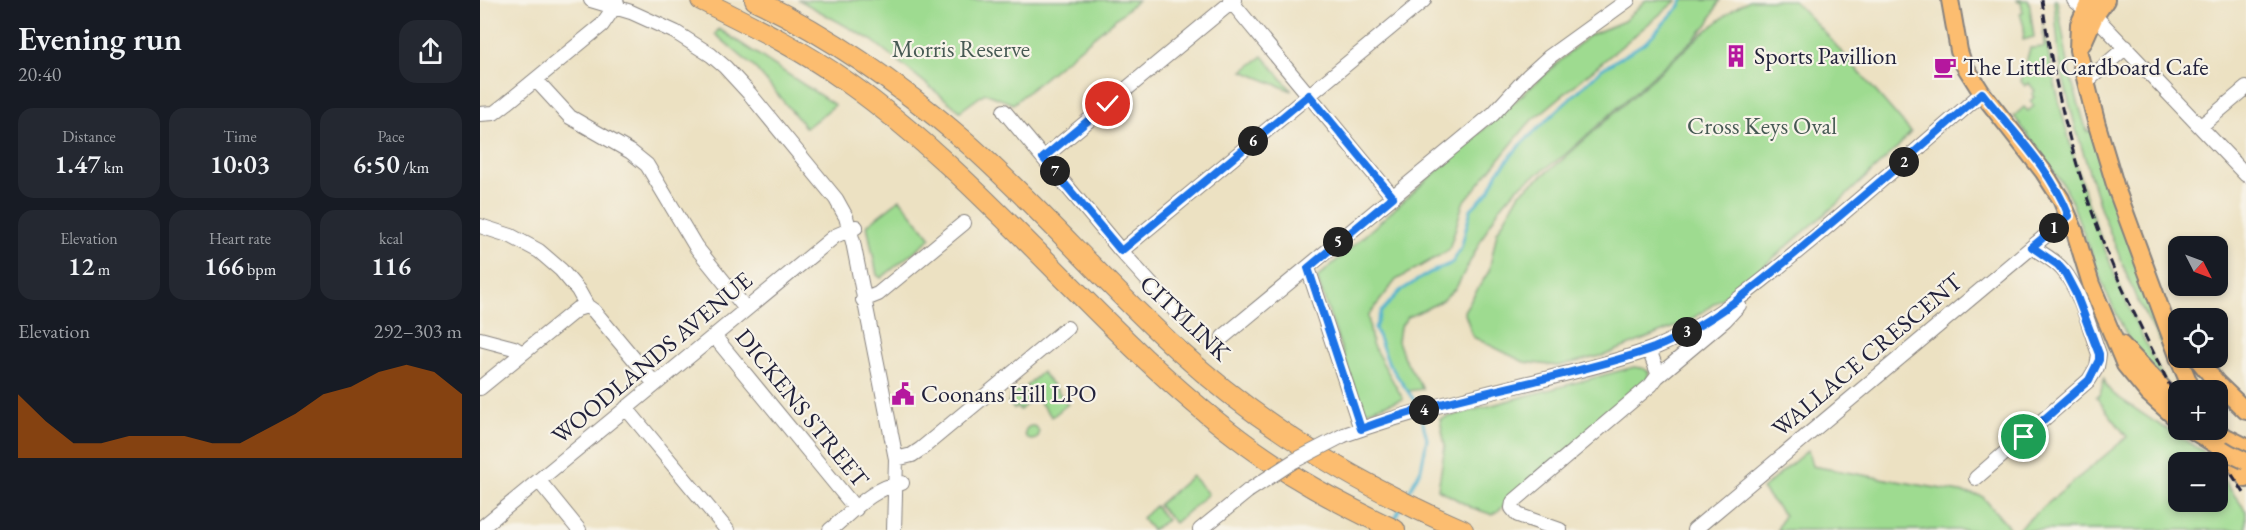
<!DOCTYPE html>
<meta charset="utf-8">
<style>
body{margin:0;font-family:"EB Garamond",serif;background:#242831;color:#f1f3f6;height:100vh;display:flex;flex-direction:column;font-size:22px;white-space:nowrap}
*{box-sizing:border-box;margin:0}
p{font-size:20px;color:#9ea1a6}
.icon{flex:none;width:33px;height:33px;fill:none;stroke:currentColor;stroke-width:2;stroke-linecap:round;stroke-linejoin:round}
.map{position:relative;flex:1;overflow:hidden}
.drawer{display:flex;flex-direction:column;background:#171b24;width:480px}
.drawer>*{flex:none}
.needle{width:39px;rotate:132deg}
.fabs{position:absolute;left:1688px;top:236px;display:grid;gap:12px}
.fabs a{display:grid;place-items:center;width:60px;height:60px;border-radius:12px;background:#171b24;box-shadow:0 3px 9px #0003;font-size:30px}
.pin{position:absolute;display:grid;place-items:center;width:51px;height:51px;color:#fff;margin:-26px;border:3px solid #fff;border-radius:50%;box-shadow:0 2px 6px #0007}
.km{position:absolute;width:30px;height:30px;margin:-15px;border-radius:50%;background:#222;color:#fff;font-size:16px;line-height:30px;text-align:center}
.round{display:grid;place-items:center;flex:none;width:63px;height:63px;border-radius:18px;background:#242831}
.headline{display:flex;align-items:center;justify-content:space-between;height:102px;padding:0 18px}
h1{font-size:33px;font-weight:600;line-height:45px}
.metrics{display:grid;grid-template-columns:repeat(3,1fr);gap:9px;height:102px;padding:6px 18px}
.metrics div{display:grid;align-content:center;border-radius:15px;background:#242831;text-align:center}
.metrics b{font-size:26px;font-weight:600}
.metrics small{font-size:16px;font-weight:400}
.metrics p{font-size:16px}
.chart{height:168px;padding:12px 18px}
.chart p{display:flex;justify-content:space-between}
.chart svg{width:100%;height:108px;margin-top:6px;fill:#b45309;opacity:.7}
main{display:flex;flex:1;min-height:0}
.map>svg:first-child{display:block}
.green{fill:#9edb90;stroke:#607e66;stroke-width:1.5}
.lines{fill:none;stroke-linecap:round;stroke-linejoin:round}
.stream{stroke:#50b2cf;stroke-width:3}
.minor-casing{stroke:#87827e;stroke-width:16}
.major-casing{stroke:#87827e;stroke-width:20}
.highway-casing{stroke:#87827e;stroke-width:22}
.minor{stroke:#fff;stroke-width:14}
.major{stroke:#fcbd6f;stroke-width:16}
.highway{stroke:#fcbd6f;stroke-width:20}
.rail{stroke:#22223b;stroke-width:3;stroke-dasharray:9 4.5;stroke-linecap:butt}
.minor-bridge-casing{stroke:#87827e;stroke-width:16;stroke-linecap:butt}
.major-bridge-casing{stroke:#87827e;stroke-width:20;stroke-linecap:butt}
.minor-bridge{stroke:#fff;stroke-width:14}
.major-bridge{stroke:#fcbd6f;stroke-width:16}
.route-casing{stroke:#fff;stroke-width:12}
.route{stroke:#1a73e8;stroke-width:8}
.labels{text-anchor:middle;stroke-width:4.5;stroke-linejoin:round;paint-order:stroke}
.park-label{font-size:24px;fill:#475a54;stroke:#f7f3e8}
.poi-label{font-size:24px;fill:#22223b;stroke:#f7f3e8;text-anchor:start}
.street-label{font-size:24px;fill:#22223b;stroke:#f7f3e8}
</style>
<main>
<section class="drawer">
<div class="headline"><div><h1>Evening run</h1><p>20:40</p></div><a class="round"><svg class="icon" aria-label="share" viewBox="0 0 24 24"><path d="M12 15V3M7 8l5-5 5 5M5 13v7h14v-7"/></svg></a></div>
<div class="metrics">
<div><p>Distance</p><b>1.47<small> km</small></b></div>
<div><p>Time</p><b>10:03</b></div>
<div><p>Pace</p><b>6:50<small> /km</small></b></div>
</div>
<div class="metrics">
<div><p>Elevation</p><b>12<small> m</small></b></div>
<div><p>Heart rate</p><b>166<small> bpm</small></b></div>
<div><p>kcal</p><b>116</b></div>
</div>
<div class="chart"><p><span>Elevation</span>292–303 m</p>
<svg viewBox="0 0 160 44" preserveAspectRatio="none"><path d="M0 44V18L10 29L20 38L30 38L40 35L50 35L60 35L70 38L80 38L90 32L100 26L110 18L120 15L130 9L140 6L150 9L160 18V44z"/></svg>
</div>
</section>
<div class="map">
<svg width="1766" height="530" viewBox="0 0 1766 530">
<rect width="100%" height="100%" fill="#f7f3e8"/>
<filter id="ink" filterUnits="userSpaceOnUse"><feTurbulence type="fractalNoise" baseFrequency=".0167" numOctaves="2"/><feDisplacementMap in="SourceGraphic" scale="12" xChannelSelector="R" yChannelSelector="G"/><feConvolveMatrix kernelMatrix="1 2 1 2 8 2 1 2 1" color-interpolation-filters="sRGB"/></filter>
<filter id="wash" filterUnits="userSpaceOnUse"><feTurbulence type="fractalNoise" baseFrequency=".008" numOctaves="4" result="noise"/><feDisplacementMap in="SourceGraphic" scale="24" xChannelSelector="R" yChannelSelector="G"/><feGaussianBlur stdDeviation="1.35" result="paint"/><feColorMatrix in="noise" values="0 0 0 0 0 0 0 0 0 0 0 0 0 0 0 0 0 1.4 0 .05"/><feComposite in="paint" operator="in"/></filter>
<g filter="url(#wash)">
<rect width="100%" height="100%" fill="#ece1c2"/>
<path class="green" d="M 319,0 L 658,0 L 533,104 L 505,93 L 480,111 L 393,41 Z
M 1166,0 L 1197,0 L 1048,124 L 983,203 L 969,250 L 916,280 L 888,316 L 892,344 L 923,399 L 883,412 L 837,278 L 1108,36 L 1144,21 Z
M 1203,0 L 1240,0 L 1228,24 L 1214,39 L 1085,155 L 1037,188 L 1019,209 L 1007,229 L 976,288 L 960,302 L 928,317 L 920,327 L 918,341 L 924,358 L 943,389 L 928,391 L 909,364 L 895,328 L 901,312 L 920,291 L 949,273 L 972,263 L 981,248 L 991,209 L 1009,191 L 1018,172 L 1040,145 L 1122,69 L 1166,42 L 1199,7 Z
M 1269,0 L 1313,0 L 1347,35 L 1431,132 L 1416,149 L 1359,202 L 1264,283 L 1209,321 L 1125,355 L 1078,366 L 1044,362 L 993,337 L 984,311 L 1009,271 L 1017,232 L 1040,193 L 1081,161 L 1222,34 L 1255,8 Z
M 1537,0 L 1549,0 L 1554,37 L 1543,40 L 1544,27 L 1540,13 L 1543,12 L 1541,2 L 1538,2 Z
M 1574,0 L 1577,0 L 1590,75 L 1607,132 L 1613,130 L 1703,390 L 1686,352 L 1656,298 L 1620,207 L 1596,129 L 1584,82 L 1579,56 Z
M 1563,25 C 1586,153 1626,273 1688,387 L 1649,340 L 1625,290 L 1591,200 L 1582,183 L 1534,116 L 1544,107 L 1548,111 L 1554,106 L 1550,101 L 1554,97 L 1552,94 L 1555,91 L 1549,83 L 1545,86 L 1541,81 L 1550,48 L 1564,47 Z
M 239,29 L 355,105 L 326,128 L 276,69 L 235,34 Z
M 783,56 L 812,91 L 763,71 Z
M 420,199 L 451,238 L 401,278 L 397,275 L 387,225 Z
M 1154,367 L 1162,368 L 1169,372 L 1167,382 L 1013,515 L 990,507 L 958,489 L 965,446 L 960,419 Z
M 562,372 L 588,404 L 572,417 L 546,386 Z
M 1624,379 L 1627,387 L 1632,393 L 1675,422 L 1723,451 L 1731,462 L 1698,462 L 1698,501 L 1737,501 L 1737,471 L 1766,511 L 1766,530 L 1536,530 L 1647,437 L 1616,397 L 1620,395 Z
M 541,388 L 551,400 L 540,410 L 537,407 L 534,409 L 528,402 L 531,399 L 530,397 Z
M545 433a7 7 0 1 1 14 0a7 7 0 1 1-14 0Z
M 1328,450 L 1332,466 L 1502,496 L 1531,530 L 1297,530 L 1304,515 L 1282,489 Z
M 712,476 L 728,494 L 695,523 L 678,505 Z
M 675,506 L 687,520 L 672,530 L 662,518 Z"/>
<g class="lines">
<path class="stream" d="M 938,406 L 909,364 L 895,328 L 901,312 L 920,291 L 949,273 L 972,263 L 981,248 L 991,209 L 1009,191 L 1018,172 L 1040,145 L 1122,69 L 1166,42 L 1199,7 L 1203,0
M 926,497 L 941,469 L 947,439 L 941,415
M 914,520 L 920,508"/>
</g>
</g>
<g filter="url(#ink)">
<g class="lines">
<g class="minor-casing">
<path id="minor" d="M 111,0 L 151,12 L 195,32 L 231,55 L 245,67 L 269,93 L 356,199 L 366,217 L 373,242 L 416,459 L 414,530
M 750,0 L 913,197
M 1594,0 L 1605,9
M 1615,16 L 1766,175
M 56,80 L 90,117 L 151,152 L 167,165 L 216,247 L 266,309
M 1606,82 L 1646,47
M 524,111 L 641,251 L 699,315
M 0,114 L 14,113 L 27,103 L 122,25 L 137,3
M 1721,126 L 1766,88
M 563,158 L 754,0
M 0,226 L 31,236 L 59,251 L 81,270 L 98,290 L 107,306 L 114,311 L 175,384
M 641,251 L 944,0
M 828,268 L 881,429
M 383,300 L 398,294 L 484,223
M 234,336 L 376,509
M 743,337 L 1013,114 L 1048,76 L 1069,57 L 1148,0
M 0,339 L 34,348 L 42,353
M 1177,377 L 1245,320 L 1259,305
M 0,388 L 97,309 L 107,306
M 146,408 L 247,530
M 864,435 C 931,411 1000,395 1069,378 C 1104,369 1140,361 1174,348 C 1237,322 1289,275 1341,232 C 1395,186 1449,140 1502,93
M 416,459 L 432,455 L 441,449 L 587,328
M 1496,478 L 1609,380 L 1617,367 L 1619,354 C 1609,327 1601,292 1583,270 C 1575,260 1562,254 1552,247
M 59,481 L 99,530
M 0,529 L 355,236 L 376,227
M 350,530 C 372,512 393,487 422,483
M 720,530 L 768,491
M 1080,530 L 1038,515 L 1032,508 L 1033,502 L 1171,385 L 1177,377 L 1178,373 L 1169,350
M 1214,530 L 1589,216"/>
</g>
<g class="major-casing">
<path id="major" d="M 1470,0 L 1479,51 L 1483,63 L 1502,93 L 1563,171 L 1581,199 L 1595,232 L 1611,284 L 1645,365 L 1668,393 L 1698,420
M 1610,0 L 1599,24 L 1598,50 L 1617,125 L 1636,188 L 1698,356
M 1603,43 L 1615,16 L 1626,0
M 1641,344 L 1698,404
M 1698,357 L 1712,390
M 1716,357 L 1737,383 L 1766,411
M 1742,435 L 1766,447
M 1744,448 L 1766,479"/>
</g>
<g class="highway-casing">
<path id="highway" d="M 221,0 C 271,25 321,49 367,82 C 512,185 618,332 759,439 C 807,476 861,504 915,530
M 275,0 C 351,36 421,86 485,141 C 559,206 624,283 698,350 C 782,427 879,485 983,530"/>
</g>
<use href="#minor" class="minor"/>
<use href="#major" class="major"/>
<use href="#highway" class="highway"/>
<path class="rail" d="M 1562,0 C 1574,91 1598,182 1633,267 C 1653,314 1677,358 1698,403
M 1722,429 L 1766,496"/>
<g class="minor-bridge-casing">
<path id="minor-bridge" d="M 768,491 L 814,461 L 864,435"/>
</g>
<g class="major-bridge-casing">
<path id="major-bridge" d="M 1710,429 L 1749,453 L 1766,461
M 1731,429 L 1742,435"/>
</g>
<use href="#minor-bridge" class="minor-bridge"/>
<use href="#major-bridge" class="major-bridge"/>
</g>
</g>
<g class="lines" filter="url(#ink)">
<g class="route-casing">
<path id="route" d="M 628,104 L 563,158 L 641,251 L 829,95 L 913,197 L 828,268 L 881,429 C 946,404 1023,390 1091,372 C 1119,365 1147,358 1174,348 C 1236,323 1287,277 1337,235 C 1393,188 1448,141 1502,93 C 1532,131 1571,169 1589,216 L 1552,247 L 1578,265 L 1585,273 L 1596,294 L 1619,354 L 1619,360 L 1609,380 L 1544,437"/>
</g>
<use href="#route" class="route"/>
</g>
<defs>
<g id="building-bare" transform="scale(1.8)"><path d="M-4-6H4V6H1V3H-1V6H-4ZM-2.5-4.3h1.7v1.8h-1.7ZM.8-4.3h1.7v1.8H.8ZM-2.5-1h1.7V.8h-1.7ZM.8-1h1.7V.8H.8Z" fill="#b5179e" stroke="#f7f3e8" stroke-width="2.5" paint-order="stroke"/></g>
<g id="cafe-bare" transform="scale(1.8)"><path d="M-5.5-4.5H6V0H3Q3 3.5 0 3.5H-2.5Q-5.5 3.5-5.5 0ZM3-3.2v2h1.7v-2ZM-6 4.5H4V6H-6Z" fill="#b5179e" stroke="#f7f3e8" stroke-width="2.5" paint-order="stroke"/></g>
<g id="civic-bare" transform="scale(1.8)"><path d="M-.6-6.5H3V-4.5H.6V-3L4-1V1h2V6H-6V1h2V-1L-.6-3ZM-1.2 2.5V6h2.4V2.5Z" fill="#b5179e" stroke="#f7f3e8" stroke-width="2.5" paint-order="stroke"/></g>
</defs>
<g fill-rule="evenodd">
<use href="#building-bare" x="1256" y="56"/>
<use href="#cafe-bare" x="1465" y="67"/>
<use href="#civic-bare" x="423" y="394"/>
</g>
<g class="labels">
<g class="park-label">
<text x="481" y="57">Morris Reserve</text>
<text x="1282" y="134">Cross Keys Oval</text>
</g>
<g class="poi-label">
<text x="1274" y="64">Sports Pavillion</text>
<text x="1483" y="75">The Little Cardboard Cafe</text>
<text x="441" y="402">Coonans Hill LPO</text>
</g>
<g class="street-label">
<text transform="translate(705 318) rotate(43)" y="8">CITYLINK</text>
<text transform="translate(1387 355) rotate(-40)" y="8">WALLACE CRESCENT</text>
<text transform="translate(172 358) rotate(-40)" y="8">WOODLANDS AVENUE</text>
<text transform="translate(322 408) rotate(51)" y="8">DICKENS STREET</text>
</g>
</g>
</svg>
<div class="fabs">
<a><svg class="needle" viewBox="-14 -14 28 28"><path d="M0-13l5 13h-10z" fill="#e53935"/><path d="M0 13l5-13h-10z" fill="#9ea1a6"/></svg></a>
<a><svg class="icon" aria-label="locate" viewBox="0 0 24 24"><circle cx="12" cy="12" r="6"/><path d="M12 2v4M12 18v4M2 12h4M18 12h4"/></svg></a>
<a>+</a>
<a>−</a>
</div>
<div class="pin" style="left:1544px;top:437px;background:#1e9e55"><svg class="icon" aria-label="arrive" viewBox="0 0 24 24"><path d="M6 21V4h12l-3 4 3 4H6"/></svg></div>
<div class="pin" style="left:628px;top:104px;background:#d93025"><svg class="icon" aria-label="check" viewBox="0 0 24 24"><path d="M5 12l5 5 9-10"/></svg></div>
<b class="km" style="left:1574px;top:228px">1</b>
<b class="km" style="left:1424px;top:162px">2</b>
<b class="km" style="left:1207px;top:332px">3</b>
<b class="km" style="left:944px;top:410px">4</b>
<b class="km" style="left:858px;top:242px">5</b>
<b class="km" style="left:773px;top:141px">6</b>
<b class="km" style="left:575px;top:171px">7</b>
</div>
</main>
